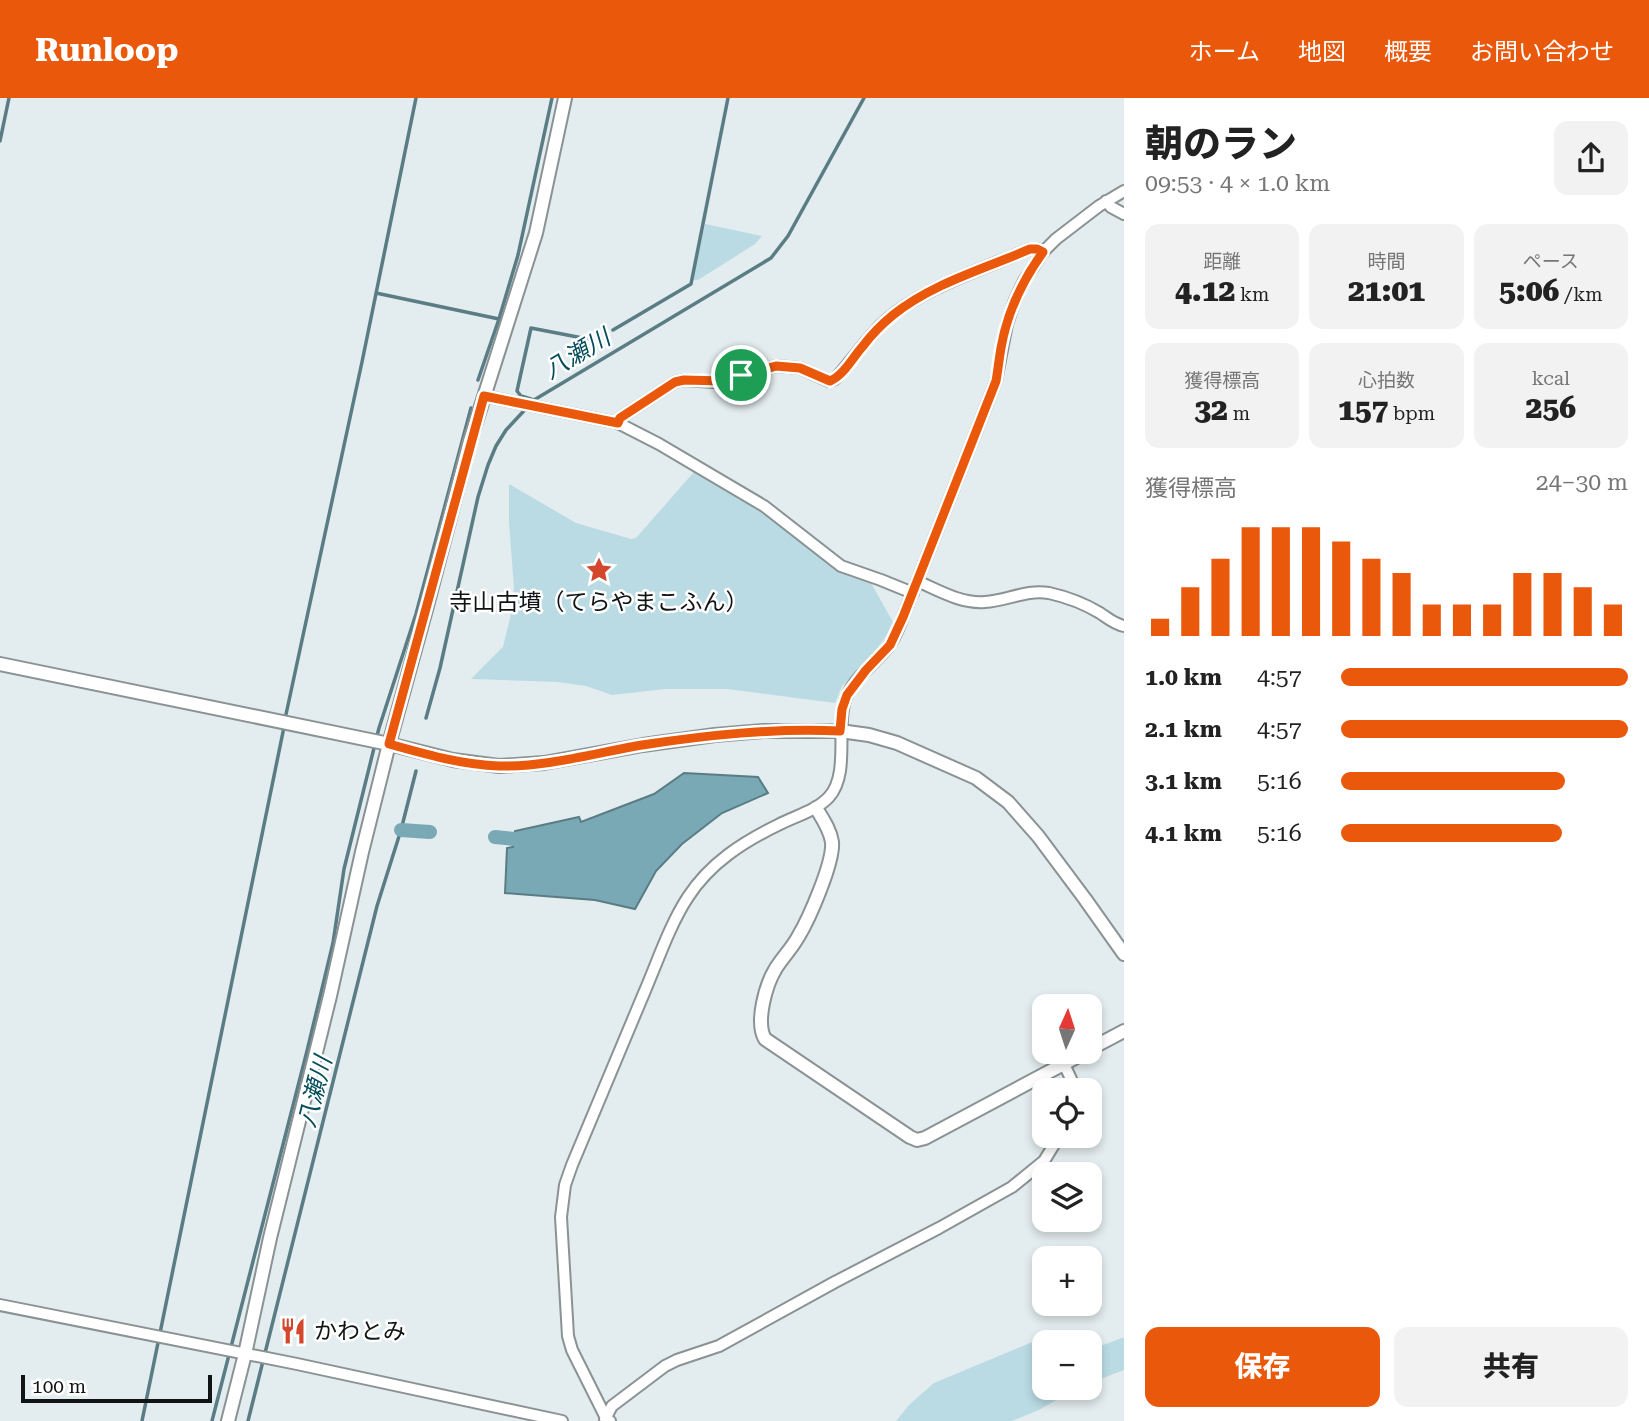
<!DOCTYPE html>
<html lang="ja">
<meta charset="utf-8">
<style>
body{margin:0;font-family:"Roboto Serif","Noto Sans JP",serif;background:#f2f2f2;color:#222;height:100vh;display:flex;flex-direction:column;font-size:26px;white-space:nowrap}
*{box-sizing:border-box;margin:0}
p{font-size:23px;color:#767676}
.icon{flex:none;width:38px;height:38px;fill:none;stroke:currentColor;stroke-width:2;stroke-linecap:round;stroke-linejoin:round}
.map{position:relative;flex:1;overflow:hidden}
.details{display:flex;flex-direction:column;background:#fff;width:525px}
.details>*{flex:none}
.needle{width:46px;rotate:3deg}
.fabs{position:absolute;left:1032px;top:896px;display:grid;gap:14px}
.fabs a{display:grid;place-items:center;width:70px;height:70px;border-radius:14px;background:#fff;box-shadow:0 4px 10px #0003;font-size:35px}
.scale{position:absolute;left:21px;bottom:18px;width:191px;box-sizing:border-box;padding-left:7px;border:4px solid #111414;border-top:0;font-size:19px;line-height:24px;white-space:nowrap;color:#111414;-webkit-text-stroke:5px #fff;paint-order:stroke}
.pin{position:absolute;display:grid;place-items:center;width:60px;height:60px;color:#fff;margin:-30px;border:4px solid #fff;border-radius:50%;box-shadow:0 2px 7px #0007}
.round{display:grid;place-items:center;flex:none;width:74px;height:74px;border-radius:14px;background:#f2f2f2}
.overview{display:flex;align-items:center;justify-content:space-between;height:119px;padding:0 21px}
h1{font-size:38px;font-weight:800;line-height:52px}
.figures{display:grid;grid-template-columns:repeat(3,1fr);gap:10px;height:119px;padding:7px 21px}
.figures div{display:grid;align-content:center;border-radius:14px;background:#f2f2f2;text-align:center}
.figures b{font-size:30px;font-weight:800}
.figures small{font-size:19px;font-weight:400}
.figures p{font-size:19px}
.chart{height:196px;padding:14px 21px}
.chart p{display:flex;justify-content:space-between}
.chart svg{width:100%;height:126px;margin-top:7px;stroke:#ea580c;stroke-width:6}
.action{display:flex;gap:14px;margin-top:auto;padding:14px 21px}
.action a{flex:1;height:80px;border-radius:14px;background:#ea580c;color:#fff;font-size:28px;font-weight:800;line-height:80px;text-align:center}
.action a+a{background:#f2f2f2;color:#222}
ul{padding:0 21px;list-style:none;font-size:23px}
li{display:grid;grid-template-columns:112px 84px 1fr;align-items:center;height:52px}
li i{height:18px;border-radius:9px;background:#ea580c}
header{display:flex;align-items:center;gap:42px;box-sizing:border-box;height:98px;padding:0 35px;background:#ea580c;color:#fff}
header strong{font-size:33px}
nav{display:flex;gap:38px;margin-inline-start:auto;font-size:24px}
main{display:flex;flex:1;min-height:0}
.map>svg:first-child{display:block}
.green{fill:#badbe3}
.water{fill:#79a9b4;stroke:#5a7c84;stroke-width:2}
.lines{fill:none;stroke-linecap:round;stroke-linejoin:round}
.stream{stroke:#5a7c84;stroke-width:3.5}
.canal{stroke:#79a9b4;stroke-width:14}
.minor-casing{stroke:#8a9294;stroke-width:14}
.tertiary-casing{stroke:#8a9294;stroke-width:16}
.minor{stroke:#fff;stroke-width:10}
.tertiary{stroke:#fff;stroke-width:12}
.route-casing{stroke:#fff;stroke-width:14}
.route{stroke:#ea580c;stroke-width:9}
.labels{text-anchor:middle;stroke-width:5;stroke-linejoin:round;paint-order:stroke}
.poi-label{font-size:23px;fill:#111414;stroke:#fff}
.water-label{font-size:24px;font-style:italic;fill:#064e5b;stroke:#fff}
</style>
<header>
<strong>Runloop</strong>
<nav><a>ホーム</a><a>地図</a><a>概要</a><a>お問い合わせ</a></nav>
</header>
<main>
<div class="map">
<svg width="1124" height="1323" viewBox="0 0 1124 1323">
<rect width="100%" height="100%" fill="#e3ecee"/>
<path class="green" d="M 705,126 L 762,138 L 755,146 L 698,182 L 693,182 Z
M 694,374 L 760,411 L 841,473 L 871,485 L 893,524 L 887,537 L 872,558 L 842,588 L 835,605 L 727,591 L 665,591 L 612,597 L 586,588 L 558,584 L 471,581 L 503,549 L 511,516 L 514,489 L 509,425 L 509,386 L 576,425 L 631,441 L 636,440 Z
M 1054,1235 L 1065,1244 L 1045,1244 L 1045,1290 L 1077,1290 L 1039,1312 L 1012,1323 L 896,1323 L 910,1306 L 934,1285 Z
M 1122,1240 L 1124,1240 L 1124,1272 L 1090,1285 L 1090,1252 Z"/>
<path class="water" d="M 684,675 L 758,679 L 768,695 L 722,715 L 682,746 L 656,773 L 635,811 L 595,802 L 505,795 L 507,750 L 513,749 L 515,733 L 579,719 L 581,724 L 654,696 Z"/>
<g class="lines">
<path class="stream" d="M 0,43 L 9,0
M 376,195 L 499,221
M 613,232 L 691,186 L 728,0
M 478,282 L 499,221 L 518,157 L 552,0
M 534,302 L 521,298 L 517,293 L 531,230 L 593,242
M 426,620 L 440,570 L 478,399 L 488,367 L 496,348 L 506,332 L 534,302 L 771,160 L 788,138 L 864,0
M 285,621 L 362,264 L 416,0
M 142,1323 L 284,629
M 212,1323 L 307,953 L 333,845 L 344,771 L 379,630 L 416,516 L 471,310
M 248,1323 L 377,808 L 401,732 L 416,673"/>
<path class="canal" d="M 401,732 L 430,734
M 495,739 L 514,741"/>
<g class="minor-casing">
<path id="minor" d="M 1106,103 L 1111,109 L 1124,116
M 484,298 L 618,325 L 659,346 L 764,408 L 841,468 L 881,482 L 913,495
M 618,325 L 620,320 L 675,284 L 684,282 L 713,284 L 723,283 L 776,268 L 800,270 L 829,283 L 835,281 C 851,264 864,244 881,227 C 918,191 983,171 1030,151 L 1037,151 L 1043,154
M 917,483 C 938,492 961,506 985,504 C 1007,503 1026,491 1049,495 C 1067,499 1085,506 1100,515 C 1109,521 1114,526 1124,528
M 1064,966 L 1071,981 L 1068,992
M 0,1207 L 297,1266 L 562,1323
M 605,1321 L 612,1308 L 665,1268 L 677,1262 L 719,1248 L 835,1184 L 939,1130 L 1012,1089 L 1044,1063 L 1055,1045 L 1057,1038
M 610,1323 L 606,1320 L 572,1252 L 568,1238 L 561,1119 L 565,1087 L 572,1067 C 596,1010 620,953 644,895 C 657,865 670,826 688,799 C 710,765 743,744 778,727 C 795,718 816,713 829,699 C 849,677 837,633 844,606 C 850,582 874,567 889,548 C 895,540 899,529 903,519 L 996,283 L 1007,226 L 1015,202 L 1024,183 L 1043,154 L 1056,141 L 1099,108 L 1124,93"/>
</g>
<g class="tertiary-casing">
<path id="tertiary" d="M 0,566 L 389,646 L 453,662 L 499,668 L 544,665 L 643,647 L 715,637 L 763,633 L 840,633 L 869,637 L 897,645 L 976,680 L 1008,704 L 1038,738 L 1085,801 L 1124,856
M 816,710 C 822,720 830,731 832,744 C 834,764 809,821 798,839 C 792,850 783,859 776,870 C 766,886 755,924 765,941 L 910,1039 L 917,1042 L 925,1040 L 1086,954
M 1090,951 L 1124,933
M 228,1323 L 245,1256 L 270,1140 L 330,898 L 362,754 L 389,646 L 427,508 L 470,343 L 536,135 L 565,0"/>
</g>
<use href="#minor" class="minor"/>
<use href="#tertiary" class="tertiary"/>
</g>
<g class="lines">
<g class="route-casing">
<path id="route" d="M 1030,151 L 1037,151 L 1043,154 C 1022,183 1007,215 1001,250 C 999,261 998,272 996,283 L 903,519 L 890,547 L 866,572 L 847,597 L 842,611 L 840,633 C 773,630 708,637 642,647 C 595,655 547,669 499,668 C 462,667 425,656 389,646 L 484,298 L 618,325 L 620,320 L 675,284 L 684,282 L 723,283 L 776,268 L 800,270 L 830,283 C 844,277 853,259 863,248 C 872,236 882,226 893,217 C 933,185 984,171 1030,151 Z"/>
</g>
<use href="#route" class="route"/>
</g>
<defs>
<g id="sight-bare" transform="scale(2.1)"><path d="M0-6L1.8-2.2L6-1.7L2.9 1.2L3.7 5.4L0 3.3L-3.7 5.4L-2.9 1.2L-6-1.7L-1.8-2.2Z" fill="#d3482c" stroke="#fff" stroke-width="2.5" paint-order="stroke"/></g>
<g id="restaurant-bare" transform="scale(2.1)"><path d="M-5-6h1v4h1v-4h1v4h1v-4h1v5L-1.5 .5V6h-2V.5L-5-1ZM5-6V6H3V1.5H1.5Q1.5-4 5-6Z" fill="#d3482c" stroke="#fff" stroke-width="2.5" paint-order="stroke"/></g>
</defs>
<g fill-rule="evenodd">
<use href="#sight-bare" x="599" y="472"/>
<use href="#restaurant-bare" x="293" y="1233"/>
</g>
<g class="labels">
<g class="poi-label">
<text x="599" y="512">寺山古墳（てらやまこふん）</text>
<text x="314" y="1241" text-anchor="start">かわとみ</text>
</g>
<g class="water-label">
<text transform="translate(577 256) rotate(-31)" y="8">八瀬川</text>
<text transform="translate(315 994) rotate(-76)" y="8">八瀬川</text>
</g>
</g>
</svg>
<div class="fabs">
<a><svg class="needle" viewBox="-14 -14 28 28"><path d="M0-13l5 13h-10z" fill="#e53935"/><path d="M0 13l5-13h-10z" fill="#767676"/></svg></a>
<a><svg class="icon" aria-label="locate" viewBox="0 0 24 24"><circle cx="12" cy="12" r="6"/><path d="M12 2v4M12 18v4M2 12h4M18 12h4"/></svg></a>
<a><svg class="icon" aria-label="layers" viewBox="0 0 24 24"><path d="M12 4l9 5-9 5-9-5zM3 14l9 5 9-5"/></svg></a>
<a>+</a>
<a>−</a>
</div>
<div class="scale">100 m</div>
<div class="pin" style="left:741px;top:277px;background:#1e9e55"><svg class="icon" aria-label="arrive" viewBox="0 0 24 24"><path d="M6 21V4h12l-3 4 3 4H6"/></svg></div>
</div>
<section class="details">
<div class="overview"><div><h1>朝のラン</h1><p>09:53 · 4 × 1.0 km</p></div><a class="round"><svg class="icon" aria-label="share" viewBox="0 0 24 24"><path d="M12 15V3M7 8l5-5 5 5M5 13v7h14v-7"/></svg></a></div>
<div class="figures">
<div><p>距離</p><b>4.12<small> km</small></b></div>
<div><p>時間</p><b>21:01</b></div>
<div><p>ペース</p><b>5:06<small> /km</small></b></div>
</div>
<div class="figures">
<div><p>獲得標高</p><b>32<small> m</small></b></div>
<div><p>心拍数</p><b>157<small> bpm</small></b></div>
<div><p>kcal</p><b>256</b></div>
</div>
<div class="chart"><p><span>獲得標高</span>24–30 m</p>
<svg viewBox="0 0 160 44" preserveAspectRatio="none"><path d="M5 44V38M15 44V27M25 44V17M35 44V6M45 44V6M55 44V6M65 44V11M75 44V17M85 44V22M95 44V33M105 44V33M115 44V33M125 44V22M135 44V22M145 44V27M155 44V33"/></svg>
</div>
<ul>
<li><b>1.0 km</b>4:57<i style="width:100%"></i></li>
<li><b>2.1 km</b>4:57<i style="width:100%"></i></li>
<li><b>3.1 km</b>5:16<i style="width:78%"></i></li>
<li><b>4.1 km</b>5:16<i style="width:77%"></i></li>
</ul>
<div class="action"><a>保存</a><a>共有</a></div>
</section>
</main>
